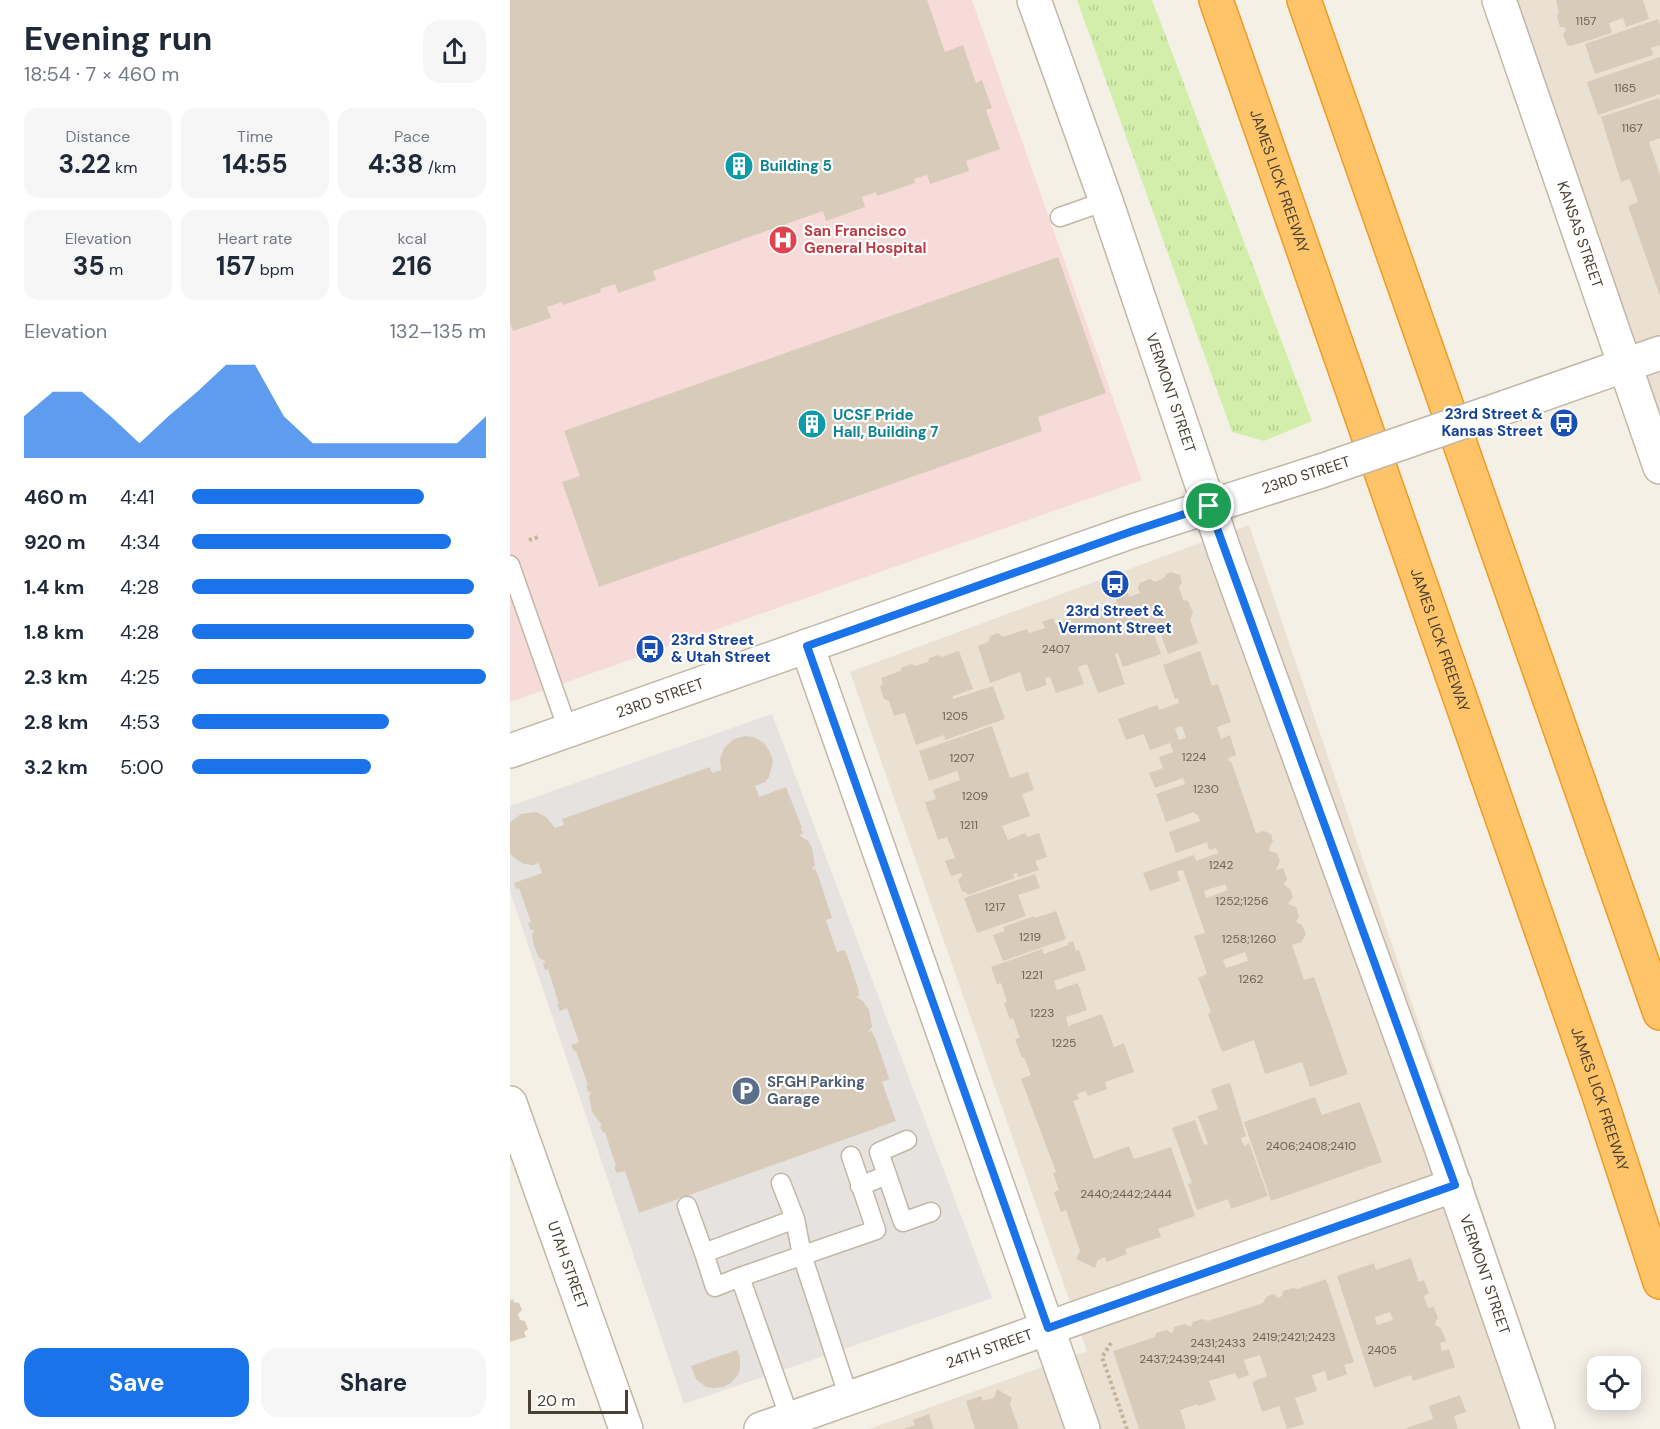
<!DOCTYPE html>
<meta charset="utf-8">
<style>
body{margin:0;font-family:"DM Sans",sans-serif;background:#f6f6f7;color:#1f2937;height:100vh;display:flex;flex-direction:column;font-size:22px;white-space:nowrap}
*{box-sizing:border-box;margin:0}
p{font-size:20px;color:#747a83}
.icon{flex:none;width:33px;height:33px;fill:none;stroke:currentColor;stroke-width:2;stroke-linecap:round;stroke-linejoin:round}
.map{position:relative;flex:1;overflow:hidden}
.sheet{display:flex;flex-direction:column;background:#fff;width:510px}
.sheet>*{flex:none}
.fabs{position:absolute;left:1077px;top:1356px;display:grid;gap:12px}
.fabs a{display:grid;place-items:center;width:54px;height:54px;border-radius:12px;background:#fff;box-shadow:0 3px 15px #0003;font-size:30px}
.scale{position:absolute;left:18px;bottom:15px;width:100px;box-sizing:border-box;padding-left:6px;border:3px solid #494034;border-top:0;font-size:16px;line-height:21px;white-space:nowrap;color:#494034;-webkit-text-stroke:4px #fff;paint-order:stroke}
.pin{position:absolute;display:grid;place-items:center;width:51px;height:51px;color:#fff;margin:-26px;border:3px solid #fff;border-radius:50%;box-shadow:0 2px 6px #0007}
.round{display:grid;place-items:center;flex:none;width:63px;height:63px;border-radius:18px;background:#f6f6f7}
.summary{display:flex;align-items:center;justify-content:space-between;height:102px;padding:0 24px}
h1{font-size:33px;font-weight:700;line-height:45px}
.metrics{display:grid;grid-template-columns:repeat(3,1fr);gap:9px;height:102px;padding:6px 24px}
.metrics div{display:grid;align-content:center;border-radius:15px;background:#f6f6f7;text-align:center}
.metrics b{font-size:26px;font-weight:700}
.metrics small{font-size:16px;font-weight:400}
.metrics p{font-size:16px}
.chart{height:168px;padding:12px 24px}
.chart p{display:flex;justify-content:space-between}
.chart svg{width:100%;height:108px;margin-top:6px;fill:#1a73e8;opacity:.7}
.primary-button{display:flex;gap:12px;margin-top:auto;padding:12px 24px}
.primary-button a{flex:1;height:69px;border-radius:18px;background:#1a73e8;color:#fff;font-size:24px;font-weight:700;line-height:69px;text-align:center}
.primary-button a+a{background:#f6f6f7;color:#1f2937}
ul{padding:0 24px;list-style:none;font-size:20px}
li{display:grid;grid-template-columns:96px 72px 1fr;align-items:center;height:45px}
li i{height:15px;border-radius:8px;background:#1a73e8}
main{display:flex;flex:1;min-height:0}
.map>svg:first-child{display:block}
.residential{fill:#eae1d3}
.medical{fill:#f7dbd8}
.grass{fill:url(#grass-tufts)}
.parking{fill:#e5e2df}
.building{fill:#d8cbba;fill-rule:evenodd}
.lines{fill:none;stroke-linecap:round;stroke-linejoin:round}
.service-casing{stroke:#c2b7a7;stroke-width:21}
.minor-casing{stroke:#c2b7a7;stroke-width:36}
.motorway-casing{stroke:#ef9a26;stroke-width:36}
.path{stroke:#c5b297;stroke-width:4;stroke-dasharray:3 3;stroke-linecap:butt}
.service{stroke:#fff;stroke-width:18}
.minor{stroke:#fff;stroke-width:33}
.motorway{stroke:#ffc467;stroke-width:33}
.minor-bridge-casing{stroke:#c2b7a7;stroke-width:36;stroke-linecap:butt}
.minor-bridge{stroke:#fff;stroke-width:33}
.route-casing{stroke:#fff;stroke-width:12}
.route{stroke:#1a73e8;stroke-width:8}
.labels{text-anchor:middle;stroke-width:4.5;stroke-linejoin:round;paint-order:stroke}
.number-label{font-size:12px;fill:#6d6356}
.culture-label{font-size:15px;font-weight:bold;fill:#0d838f;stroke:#fff;text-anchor:start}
.street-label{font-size:15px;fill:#494034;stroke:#fff}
.health-label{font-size:15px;font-weight:bold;fill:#be3a42;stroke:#fff;text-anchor:start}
.transit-label{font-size:15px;font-weight:bold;fill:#164399;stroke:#fff;text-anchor:end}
.service-label{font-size:15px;font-weight:bold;fill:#4e5e75;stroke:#fff;text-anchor:start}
</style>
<main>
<section class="sheet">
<div class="summary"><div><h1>Evening run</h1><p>18:54 · 7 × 460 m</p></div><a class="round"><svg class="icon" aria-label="share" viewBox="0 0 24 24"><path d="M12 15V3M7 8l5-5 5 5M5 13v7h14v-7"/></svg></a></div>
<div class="metrics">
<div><p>Distance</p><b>3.22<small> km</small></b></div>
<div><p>Time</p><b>14:55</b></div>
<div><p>Pace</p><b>4:38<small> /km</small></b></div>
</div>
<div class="metrics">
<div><p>Elevation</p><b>35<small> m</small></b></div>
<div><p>Heart rate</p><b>157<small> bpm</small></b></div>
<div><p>kcal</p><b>216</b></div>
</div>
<div class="chart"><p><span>Elevation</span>132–135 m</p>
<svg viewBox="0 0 160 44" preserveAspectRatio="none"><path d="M0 44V27L10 17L20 17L30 27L40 38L50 27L60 17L70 6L80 6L90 27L100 38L110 38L120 38L130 38L140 38L150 38L160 27V44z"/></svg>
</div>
<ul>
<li><b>460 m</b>4:41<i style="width:79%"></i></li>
<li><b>920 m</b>4:34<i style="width:88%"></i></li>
<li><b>1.4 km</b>4:28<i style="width:96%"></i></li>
<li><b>1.8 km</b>4:28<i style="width:96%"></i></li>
<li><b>2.3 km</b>4:25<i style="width:100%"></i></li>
<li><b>2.8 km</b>4:53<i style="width:67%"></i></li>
<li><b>3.2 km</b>5:00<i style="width:61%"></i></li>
</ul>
<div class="primary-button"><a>Save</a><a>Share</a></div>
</section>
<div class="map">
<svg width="1150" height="1429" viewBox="0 0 1150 1429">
<defs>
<pattern id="grass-tufts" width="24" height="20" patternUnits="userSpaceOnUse" patternTransform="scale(1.5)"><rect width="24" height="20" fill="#d3eeaa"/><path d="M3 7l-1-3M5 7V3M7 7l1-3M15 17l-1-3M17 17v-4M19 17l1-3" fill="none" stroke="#b7cd93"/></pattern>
</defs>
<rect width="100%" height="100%" fill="#f5f0e6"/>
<path class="residential" d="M 992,0 L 1150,0 L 1150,454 Z
M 739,525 L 1047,1429 L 359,1429 L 577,1351 L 340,672 Z"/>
<path class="medical" d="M 0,0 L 462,0 L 632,480 L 0,702 Z"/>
<path class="grass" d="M 567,0 L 642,0 L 802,421 L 754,441 L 722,432 Z"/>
<path class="parking" d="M 262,714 L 482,1298 L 174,1404 L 0,892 L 0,806 Z"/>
<path class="building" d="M 0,0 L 417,0 L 435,52 L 453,45 L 466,83 L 472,80 L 482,108 L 476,110 L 490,149 L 456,161 L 459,171 L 420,184 L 417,175 L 404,179 L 405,183 L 367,196 L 366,192 L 352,197 L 355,207 L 316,221 L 313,211 L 143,271 L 146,280 L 108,293 L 105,284 L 90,289 L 91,292 L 53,305 L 52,302 L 37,307 L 41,318 L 3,331 L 0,323 Z
M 1046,0 L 1133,0 L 1139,19 L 1116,27 L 1113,18 L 1099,23 L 1102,33 L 1061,46 L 1057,45 L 1053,34 L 1056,31 L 1054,27 L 1050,27 L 1047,15 L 1049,13 Z
M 1148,19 L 1150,24 L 1150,45 L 1141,48 L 1143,55 L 1085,74 L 1075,44 Z
M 1150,57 L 1150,94 L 1088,115 L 1077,82 Z
M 1149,98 L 1150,102 L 1150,138 L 1139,142 L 1150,175 L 1150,296 L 1118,206 L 1128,202 L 1120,179 L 1111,182 L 1091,117 Z
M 548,257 L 596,393 L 528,417 L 532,431 L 89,587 L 52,482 L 70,476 L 54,431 Z
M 661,572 L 670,575 L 672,582 L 669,587 L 673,600 L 678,601 L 683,613 L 680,619 L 688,643 L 658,654 L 650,632 L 644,634 L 651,654 L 613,667 L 608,653 L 605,654 L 615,684 L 588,693 L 577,664 L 568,667 L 574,684 L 546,693 L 540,677 L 535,678 L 537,685 L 516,692 L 510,672 L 480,683 L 468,646 L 478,642 L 480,636 L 488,633 L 493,637 L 517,629 L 519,633 L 535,628 L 532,622 L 543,618 L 545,624 L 571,614 L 569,610 L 576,608 L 578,612 L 607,602 L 605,597 L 618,593 L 619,597 L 630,593 L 628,587 L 630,583 L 640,579 L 645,582 L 654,578 L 656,574 Z
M 449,651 L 463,689 L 443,696 L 443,699 L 483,686 L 495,719 L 435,740 L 434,735 L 406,745 L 395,713 L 384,716 L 379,701 L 374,699 L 370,687 L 373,683 L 371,678 L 391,671 L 391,668 L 402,664 L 405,666 L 418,662 L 419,658 L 429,655 L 431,657 Z
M 690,651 L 702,686 L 708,684 L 721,722 L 707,727 L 711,739 L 720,735 L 726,755 L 718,758 L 719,762 L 721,761 L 746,833 L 754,831 L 761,834 L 763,841 L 759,848 L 759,851 L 767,853 L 770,861 L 766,870 L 773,868 L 777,879 L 774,884 L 775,886 L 780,889 L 783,897 L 778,904 L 786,907 L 789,916 L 786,922 L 792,925 L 796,934 L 791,942 L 782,945 L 794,980 L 804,977 L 838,1074 L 800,1087 L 792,1062 L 755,1074 L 744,1040 L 712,1052 L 698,1014 L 701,1012 L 688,978 L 697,974 L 684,936 L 695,933 L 673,870 L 667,871 L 670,881 L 640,891 L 633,873 L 684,855 L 686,861 L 708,853 L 706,848 L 699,850 L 697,842 L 666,853 L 659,832 L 690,821 L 688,815 L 686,815 L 684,812 L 656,822 L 646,794 L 675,784 L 673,778 L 645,788 L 639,773 L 653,768 L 649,757 L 663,752 L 660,743 L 640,750 L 634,734 L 616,740 L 608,719 L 647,705 L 649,710 L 669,703 L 668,698 L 665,699 L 653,665 ZM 672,726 L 676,738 L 669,740 L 665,728 ZM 715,884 L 718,890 L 696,898 L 694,891 ZM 735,952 L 738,961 L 716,968 L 713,960 Z
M 482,726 L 500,778 L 518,772 L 524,790 L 512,794 L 520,816 L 492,826 L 498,840 L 515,833 L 517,837 L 529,833 L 537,857 L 525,861 L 529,870 L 508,877 L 507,873 L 503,874 L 505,878 L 458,895 L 457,893 L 452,891 L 448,880 L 452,876 L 451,873 L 441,876 L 435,861 L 445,858 L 437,837 L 428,840 L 415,802 L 426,799 L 423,790 L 450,780 L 447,771 L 419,781 L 409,751 Z
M 235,736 L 244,737 L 254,743 L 261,754 L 263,762 L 259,777 L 255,782 L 245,786 L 249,797 L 276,787 L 292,828 L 291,828 L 293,834 L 289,835 L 298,841 L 302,848 L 305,865 L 301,870 L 305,869 L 308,875 L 322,918 L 316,920 L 327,952 L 334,950 L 337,955 L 349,991 L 348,991 L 349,996 L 346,997 L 353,1001 L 359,1010 L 362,1027 L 358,1032 L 362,1031 L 364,1037 L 365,1037 L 377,1072 L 379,1079 L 372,1082 L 386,1121 L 129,1213 L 115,1171 L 107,1173 L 104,1167 L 106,1166 L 95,1132 L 93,1133 L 90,1126 L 92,1125 L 82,1112 L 79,1097 L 81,1091 L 78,1092 L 76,1085 L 78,1085 L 66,1051 L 64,1052 L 61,1045 L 69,1042 L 57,1008 L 50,1011 L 47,1004 L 49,1004 L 38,969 L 35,970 L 33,963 L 35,963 L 35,961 L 29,958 L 24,946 L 22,934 L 25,930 L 21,930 L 18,923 L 21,922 L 9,888 L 6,889 L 4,883 L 32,873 L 29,863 L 23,865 L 14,864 L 7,860 L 0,854 L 0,822 L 11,814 L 26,812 L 36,817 L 45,828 L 54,825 L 52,819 L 200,767 L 202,773 L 211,770 L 210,759 L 214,748 L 224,739 Z
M 525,874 L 530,888 L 508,895 L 516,916 L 467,933 L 454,898 Z
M 546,911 L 556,939 L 493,961 L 483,935 L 495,931 L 493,927 L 524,916 L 525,918 Z
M 563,941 L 566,951 L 569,950 L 576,970 L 544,981 L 547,990 L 568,983 L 577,1010 L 556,1017 L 558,1026 L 592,1014 L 604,1047 L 614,1043 L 624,1072 L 595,1082 L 597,1089 L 578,1096 L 576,1091 L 567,1094 L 569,1099 L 563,1101 L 584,1159 L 619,1146 L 624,1159 L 661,1147 L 685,1216 L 648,1229 L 651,1237 L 615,1249 L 617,1254 L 597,1262 L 595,1257 L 588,1260 L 585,1268 L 566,1259 L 570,1251 L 556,1210 L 551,1212 L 544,1192 L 549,1190 L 543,1173 L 546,1172 L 511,1079 L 521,1075 L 514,1057 L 512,1058 L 505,1039 L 510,1038 L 503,1018 L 500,1020 L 494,1003 L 497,1002 L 491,983 L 487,984 L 481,967 L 532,949 L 534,954 L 558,945 L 558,943 Z
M 720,1083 L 736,1136 L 731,1138 L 734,1146 L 739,1143 L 758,1196 L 721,1209 L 718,1199 L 687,1210 L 678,1184 L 682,1183 L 662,1128 L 685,1120 L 694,1145 L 698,1144 L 688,1116 L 708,1109 L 701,1089 Z
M 805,1097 L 812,1115 L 850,1102 L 872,1162 L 761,1201 L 734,1122 Z
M 901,1258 L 909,1282 L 914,1280 L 919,1293 L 914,1296 L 918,1308 L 924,1307 L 928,1318 L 925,1323 L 925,1325 L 931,1328 L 936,1341 L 930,1343 L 932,1351 L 939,1349 L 945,1367 L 903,1381 L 901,1375 L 864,1388 L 827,1276 L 864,1263 L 866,1270 ZM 880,1312 L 883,1320 L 867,1325 L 865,1317 Z
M 816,1279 L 844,1362 L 834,1365 L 837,1374 L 818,1381 L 815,1371 L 802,1375 L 807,1391 L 785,1398 L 794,1424 L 777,1429 L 769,1406 L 752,1412 L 742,1382 L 757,1376 L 750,1355 L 734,1360 L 739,1375 L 728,1379 L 725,1373 L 699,1381 L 706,1400 L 689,1406 L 688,1404 L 670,1410 L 676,1429 L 629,1429 L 603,1351 L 645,1337 L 646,1333 L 657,1330 L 661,1333 L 663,1332 L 664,1327 L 675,1324 L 681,1327 L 683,1322 L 693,1319 L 698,1321 L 753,1303 L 756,1297 L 764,1294 L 768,1298 L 772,1296 L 773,1291 L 783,1288 L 788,1289 Z
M 3,1299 L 4,1302 L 9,1303 L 12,1310 L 8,1314 L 10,1320 L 15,1321 L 18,1329 L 14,1332 L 16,1337 L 0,1342 L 0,1300 Z
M 227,1350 L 230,1356 L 230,1369 L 228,1375 L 221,1383 L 213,1387 L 203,1388 L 196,1387 L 186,1379 L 181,1366 Z
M 487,1389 L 502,1398 L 500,1404 L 509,1429 L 465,1429 L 456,1401 L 471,1396 L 473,1401 L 484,1398 Z
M 950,1395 L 956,1412 L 944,1416 L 948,1429 L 894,1429 L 923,1419 L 919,1406 Z
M 419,1414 L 424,1429 L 394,1429 L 405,1425 L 403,1420 Z"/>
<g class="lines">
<g class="service-casing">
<path id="service" d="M 550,217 L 596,201
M 0,565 L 58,730
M 377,1175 L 369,1152 L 397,1140
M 271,1183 L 285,1219 L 292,1255 L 339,1398
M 350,1186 L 377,1175 L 393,1222 L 421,1212
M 177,1206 L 194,1253 L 285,1219
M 194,1253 L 205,1287 L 230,1277 L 366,1230 L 341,1156
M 230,1277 L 280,1419"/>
</g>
<g class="minor-casing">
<g id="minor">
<path id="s1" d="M 524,0 L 596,201 L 714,550 L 929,1141 L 1028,1429"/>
<path id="s2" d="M 989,0 L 1150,467"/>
<path d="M 996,407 L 1150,353"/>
<path d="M 297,646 L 573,1429"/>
<path id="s3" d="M 0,751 L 620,532 L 811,471"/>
<path id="s4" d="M 0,1103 L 116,1429"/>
<path id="s5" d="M 251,1429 L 945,1185"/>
</g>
</g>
<g class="motorway-casing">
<g id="motorway">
<path id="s6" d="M 706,0 L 1088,1092 L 1150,1282"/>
<path d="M 794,0 L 1150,1013"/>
</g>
</g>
<path class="path" d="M 19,540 L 28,537
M 601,1343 L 592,1357 L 617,1429"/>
<use href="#service" class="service"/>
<use href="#minor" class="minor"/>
<use href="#motorway" class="motorway"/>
<g class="minor-bridge-casing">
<path id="minor-bridge" d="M 811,471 L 996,407"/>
</g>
<use href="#minor-bridge" class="minor-bridge"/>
</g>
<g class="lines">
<g class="route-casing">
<path id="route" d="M 699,506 L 945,1185 L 538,1328 L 297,646 L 620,532 Z"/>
</g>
<use href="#route" class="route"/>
</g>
<defs>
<g id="building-disc" transform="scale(1.5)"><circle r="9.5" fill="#0f9aa8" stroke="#fff"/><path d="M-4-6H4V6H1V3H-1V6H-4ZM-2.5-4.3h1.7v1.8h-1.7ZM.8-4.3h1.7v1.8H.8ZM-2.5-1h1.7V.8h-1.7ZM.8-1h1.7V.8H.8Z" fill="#fff"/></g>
<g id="hospital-disc" transform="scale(1.5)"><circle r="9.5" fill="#e0444e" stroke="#fff"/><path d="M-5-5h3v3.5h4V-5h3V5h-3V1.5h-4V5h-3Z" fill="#fff"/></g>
<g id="bus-disc" transform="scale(1.5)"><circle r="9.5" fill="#1a4fb4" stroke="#fff"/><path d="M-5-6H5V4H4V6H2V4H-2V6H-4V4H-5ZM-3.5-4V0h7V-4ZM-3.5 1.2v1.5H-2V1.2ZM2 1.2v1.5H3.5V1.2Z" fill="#fff"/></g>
<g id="parking-disc" transform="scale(1.5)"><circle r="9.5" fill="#5c6f8a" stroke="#fff"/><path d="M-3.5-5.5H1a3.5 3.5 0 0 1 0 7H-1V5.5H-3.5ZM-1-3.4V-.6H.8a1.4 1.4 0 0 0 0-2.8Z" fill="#fff"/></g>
</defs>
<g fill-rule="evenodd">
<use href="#building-disc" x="229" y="166"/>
<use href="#hospital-disc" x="273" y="240"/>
<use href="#bus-disc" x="1054" y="423"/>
<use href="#building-disc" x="302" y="424"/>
<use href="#bus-disc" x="605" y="584"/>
<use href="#bus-disc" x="140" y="649"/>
<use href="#parking-disc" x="236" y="1091"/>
</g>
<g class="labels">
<g class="number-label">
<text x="1076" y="25">1157</text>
<text x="1115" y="92">1165</text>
<text x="1122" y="132">1167</text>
<text x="546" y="653">2407</text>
<text x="445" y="720">1205</text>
<text x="684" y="761">1224</text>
<text x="452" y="762">1207</text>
<text x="696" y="793">1230</text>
<text x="465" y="800">1209</text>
<text x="459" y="829">1211</text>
<text x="711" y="869">1242</text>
<text x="732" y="905">1252;1256</text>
<text x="485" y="911">1217</text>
<text x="520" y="941">1219</text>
<text x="739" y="943">1258;1260</text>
<text x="522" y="979">1221</text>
<text x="741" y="983">1262</text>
<text x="532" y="1017">1223</text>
<text x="554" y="1047">1225</text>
<text x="801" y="1150">2406;2408;2410</text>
<text x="616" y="1198">2440;2442;2444</text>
<text x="784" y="1341">2419;2421;2423</text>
<text x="708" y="1347">2431;2433</text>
<text x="872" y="1354">2405</text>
<text x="672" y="1363">2437;2439;2441</text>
</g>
<g class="culture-label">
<text x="250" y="171">Building 5</text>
<text x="323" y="420">UCSF Pride<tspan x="323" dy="17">Hall, Building 7</tspan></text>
</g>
<g class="street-label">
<text dy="5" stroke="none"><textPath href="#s6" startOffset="192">JAMES LICK FREEWAY</textPath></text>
<text dy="5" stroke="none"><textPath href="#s2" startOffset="248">KANSAS STREET</textPath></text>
<text dy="5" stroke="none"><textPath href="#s1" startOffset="416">VERMONT STREET</textPath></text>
<text transform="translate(796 475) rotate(-18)" y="5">23RD STREET</text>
<text dy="5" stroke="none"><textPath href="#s6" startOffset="678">JAMES LICK FREEWAY</textPath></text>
<text dy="5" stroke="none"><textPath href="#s3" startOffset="159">23RD STREET</textPath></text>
<text dy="5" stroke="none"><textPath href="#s6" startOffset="1164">JAMES LICK FREEWAY</textPath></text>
<text dy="5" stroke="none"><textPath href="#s4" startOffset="172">UTAH STREET</textPath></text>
<text dy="5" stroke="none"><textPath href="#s1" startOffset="1352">VERMONT STREET</textPath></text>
<text dy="5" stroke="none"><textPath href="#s5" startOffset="242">24TH STREET</textPath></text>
</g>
<g class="health-label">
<text x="294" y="236">San Francisco<tspan x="294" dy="17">General Hospital</tspan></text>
</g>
<g class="transit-label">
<text x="1033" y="419">23rd Street &amp;<tspan x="1033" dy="17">Kansas Street</tspan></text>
<text x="605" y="616" text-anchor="middle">23rd Street &amp;<tspan x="605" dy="17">Vermont Street</tspan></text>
<text x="161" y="645" text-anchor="start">23rd Street<tspan x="161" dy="17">&amp; Utah Street</tspan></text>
</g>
<g class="service-label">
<text x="257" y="1087">SFGH Parking<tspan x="257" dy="17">Garage</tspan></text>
</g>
</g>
</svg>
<div class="fabs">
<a><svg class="icon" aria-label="locate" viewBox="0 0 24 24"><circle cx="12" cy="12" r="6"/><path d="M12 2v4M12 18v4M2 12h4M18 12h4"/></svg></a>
</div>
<div class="scale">20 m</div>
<div class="pin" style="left:699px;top:506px;background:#1e9e55"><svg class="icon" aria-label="arrive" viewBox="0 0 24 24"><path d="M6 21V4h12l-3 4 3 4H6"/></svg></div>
</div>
</main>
